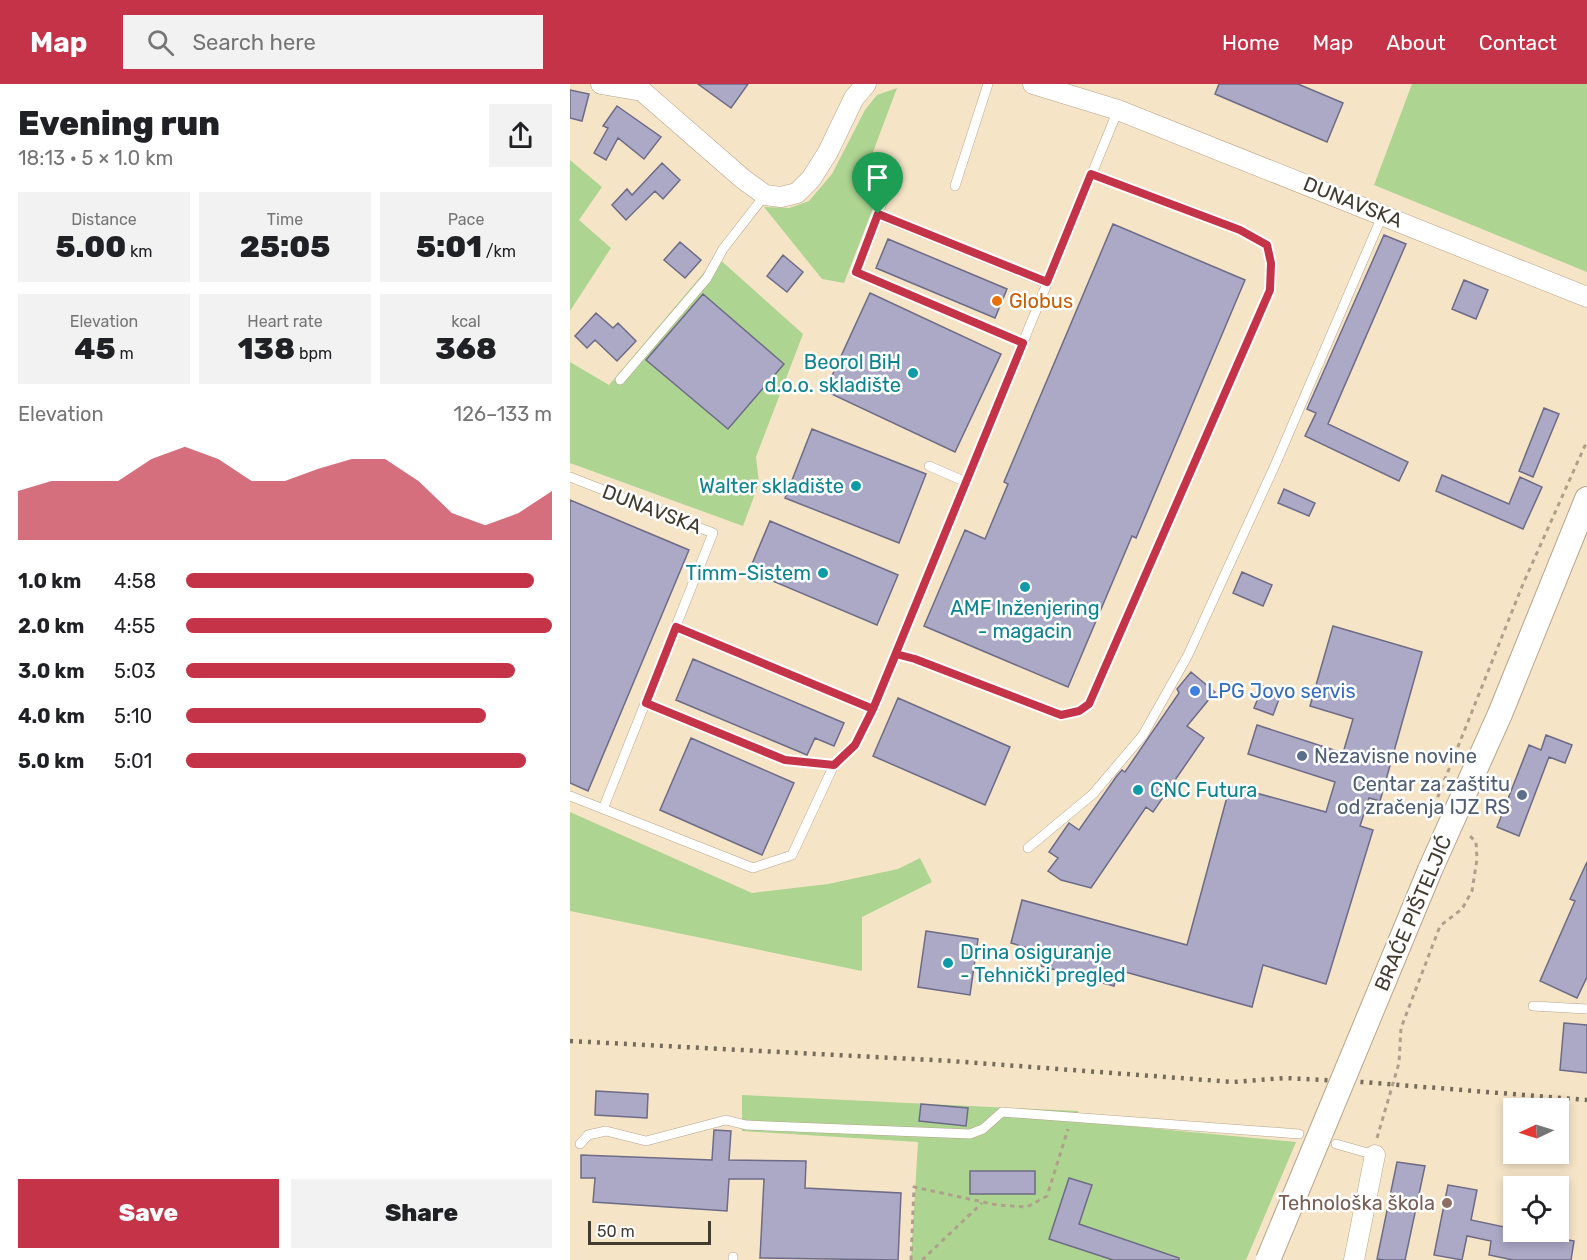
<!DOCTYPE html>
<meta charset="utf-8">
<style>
body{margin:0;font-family:Rubik,sans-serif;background:#f2f2f2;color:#202124;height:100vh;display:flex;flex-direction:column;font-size:22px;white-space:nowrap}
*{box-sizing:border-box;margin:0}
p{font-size:20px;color:#757577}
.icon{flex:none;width:33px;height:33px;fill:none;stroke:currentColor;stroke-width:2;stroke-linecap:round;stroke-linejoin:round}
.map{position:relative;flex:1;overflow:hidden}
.side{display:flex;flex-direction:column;background:#fff;width:570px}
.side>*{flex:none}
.needle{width:39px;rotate:266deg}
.controls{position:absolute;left:933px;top:1014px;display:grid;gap:12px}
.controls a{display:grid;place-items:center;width:66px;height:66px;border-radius:0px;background:#fff;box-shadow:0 3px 9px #0003;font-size:30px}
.scale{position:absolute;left:18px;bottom:15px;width:123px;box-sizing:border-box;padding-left:6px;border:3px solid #423b30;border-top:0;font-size:16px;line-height:21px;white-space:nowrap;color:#423b30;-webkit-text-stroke:4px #fff;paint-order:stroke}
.pin{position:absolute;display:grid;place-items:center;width:51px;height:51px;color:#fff;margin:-62px -26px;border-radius:50% 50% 50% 0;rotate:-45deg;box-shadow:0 0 6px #0007}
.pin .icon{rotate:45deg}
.round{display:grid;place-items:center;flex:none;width:63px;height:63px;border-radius:0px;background:#f2f2f2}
.overview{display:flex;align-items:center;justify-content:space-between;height:102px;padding:0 18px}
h1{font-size:33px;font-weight:800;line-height:45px}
.metrics{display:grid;grid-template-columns:repeat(3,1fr);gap:9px;height:102px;padding:6px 18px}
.metrics div{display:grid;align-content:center;border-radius:0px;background:#f2f2f2;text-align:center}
.metrics b{font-size:30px;font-weight:800}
.metrics small{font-size:16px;font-weight:400}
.metrics p{font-size:16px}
.chart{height:168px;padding:12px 18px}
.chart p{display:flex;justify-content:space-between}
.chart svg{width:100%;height:108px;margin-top:6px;fill:#c43348;opacity:.7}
.cta{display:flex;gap:12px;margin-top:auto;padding:12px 18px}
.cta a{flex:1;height:69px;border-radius:0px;background:#c43348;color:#fff;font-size:24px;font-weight:800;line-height:69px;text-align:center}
.cta a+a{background:#f2f2f2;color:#202124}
ul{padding:0 18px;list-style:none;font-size:20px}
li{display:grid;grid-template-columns:96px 72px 1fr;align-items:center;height:45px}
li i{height:15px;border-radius:8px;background:#c43348}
header{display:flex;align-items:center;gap:36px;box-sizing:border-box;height:84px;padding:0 30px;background:#c43348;color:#fff}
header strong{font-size:28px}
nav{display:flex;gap:33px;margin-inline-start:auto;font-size:21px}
.search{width:420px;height:54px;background:#f2f2f2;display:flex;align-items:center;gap:15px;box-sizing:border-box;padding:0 21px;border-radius:0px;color:#757577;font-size:22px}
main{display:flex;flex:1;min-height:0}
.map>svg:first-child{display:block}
.green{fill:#add490}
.building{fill:#aba9c6;stroke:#6d6b86;stroke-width:1.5}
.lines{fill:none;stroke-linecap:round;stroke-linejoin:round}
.service-casing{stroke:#b6a58b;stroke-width:10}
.minor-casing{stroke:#b6a58b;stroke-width:21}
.tertiary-casing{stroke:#b6a58b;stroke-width:26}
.path{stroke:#aea08b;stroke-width:3;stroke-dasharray:4.5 4.5;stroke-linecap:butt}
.service{stroke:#fff;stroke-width:9}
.minor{stroke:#fff;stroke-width:20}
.tertiary{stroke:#fff;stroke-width:24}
.rail{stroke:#766c5b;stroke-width:4.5;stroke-dasharray:3 6;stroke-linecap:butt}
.tertiary-bridge-casing{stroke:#b6a58b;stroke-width:26;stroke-linecap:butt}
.tertiary-bridge{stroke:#fff;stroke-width:24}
.route-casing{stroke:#fff;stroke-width:12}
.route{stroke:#c43348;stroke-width:8}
.food-dot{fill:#e8710a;stroke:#fff;stroke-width:2}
.culture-dot{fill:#0f9aa8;stroke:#fff;stroke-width:2}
.shop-dot{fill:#3f7fe0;stroke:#fff;stroke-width:2}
.service-dot{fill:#5c6f8a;stroke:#fff;stroke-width:2}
.education-dot{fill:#8d6e63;stroke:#fff;stroke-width:2}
.labels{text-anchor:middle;stroke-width:5;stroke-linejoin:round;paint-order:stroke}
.street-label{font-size:20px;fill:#423b30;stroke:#fff}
.food-label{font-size:20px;fill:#c56008;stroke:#fff;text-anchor:start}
.culture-label{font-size:20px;fill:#0d838f;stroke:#fff;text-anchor:end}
.shop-label{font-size:20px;fill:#366cbe;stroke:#fff;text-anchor:start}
.service-label{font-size:20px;fill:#4e5e75;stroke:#fff;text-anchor:start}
.education-label{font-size:20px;fill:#785e54;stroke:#fff;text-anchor:end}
</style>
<header>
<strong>Map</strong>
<div class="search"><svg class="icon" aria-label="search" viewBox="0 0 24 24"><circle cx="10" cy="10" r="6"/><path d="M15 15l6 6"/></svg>Search here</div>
<nav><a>Home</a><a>Map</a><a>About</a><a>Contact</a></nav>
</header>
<main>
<section class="side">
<div class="overview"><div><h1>Evening run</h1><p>18:13 · 5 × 1.0 km</p></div><a class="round"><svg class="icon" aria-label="share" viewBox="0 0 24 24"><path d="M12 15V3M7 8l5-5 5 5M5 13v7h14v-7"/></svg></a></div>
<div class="metrics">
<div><p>Distance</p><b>5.00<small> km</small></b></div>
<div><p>Time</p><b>25:05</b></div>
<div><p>Pace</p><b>5:01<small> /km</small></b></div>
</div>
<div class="metrics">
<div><p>Elevation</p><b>45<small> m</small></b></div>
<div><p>Heart rate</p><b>138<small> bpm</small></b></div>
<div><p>kcal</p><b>368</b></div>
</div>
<div class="chart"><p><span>Elevation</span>126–133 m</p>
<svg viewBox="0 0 160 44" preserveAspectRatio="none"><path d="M0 44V24L10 20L20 20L30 20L40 11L50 6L60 11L70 20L80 20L90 15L100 11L110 11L120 20L130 33L140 38L150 33L160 24V44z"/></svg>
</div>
<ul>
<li><b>1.0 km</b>4:58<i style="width:95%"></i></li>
<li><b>2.0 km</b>4:55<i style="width:100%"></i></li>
<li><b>3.0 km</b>5:03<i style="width:90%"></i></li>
<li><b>4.0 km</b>5:10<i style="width:82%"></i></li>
<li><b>5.0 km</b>5:01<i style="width:93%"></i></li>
</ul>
<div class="cta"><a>Save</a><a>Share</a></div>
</section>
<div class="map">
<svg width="1017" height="1176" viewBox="0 0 1017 1176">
<rect width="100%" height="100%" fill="#f6e4c7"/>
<path class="green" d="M 842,0 L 1017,0 L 1017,188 L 804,101 Z
M 327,4 L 291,100 L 310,106 L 274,199 L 252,195 L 194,123 L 219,124 L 239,117 L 262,90 L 295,26 L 307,11 Z
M 0,76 L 32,103 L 9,136 L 41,164 L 0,227 Z
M 147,173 L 233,250 L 186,373 L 189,399 L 173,442 L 0,379 L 0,278 L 39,301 Z
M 0,728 L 182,809 L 258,800 L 328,785 L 350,774 L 362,798 L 292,833 L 292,887 L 0,827 Z
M 172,1011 L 508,1027 L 506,1037 L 726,1058 L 676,1176 L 341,1176 L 348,1058 L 172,1047 Z"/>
<path class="building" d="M 128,0 L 178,0 L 161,24 Z
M 649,0 L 728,0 L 773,19 L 757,58 L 645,10 Z
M 0,6 L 19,10 L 12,37 L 0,34 Z
M 47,22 L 91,53 L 74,75 L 48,54 L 36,76 L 24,69 L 38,44 L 33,42 Z
M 92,79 L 110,96 L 93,115 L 85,107 L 56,136 L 42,121 L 57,105 L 62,111 Z
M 543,140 L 675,196 L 566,454 L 562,452 L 498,603 L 354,542 L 395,446 L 415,455 L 438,400 L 434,398 Z
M 814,151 L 836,160 L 758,340 L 838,378 L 829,397 L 735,352 L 746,329 L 737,325 Z
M 318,155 L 437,205 L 425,234 L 306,184 Z
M 110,158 L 131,176 L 115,194 L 94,176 Z
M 213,171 L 233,188 L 217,208 L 197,192 Z
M 894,196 L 918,206 L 906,235 L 882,225 Z
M 300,209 L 431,270 L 385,368 L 255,307 Z
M 133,210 L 214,280 L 158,345 L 76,276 Z
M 26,229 L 43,244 L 48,239 L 66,257 L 47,277 L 25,256 L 17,264 L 5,252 Z
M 974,324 L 989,330 L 963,393 L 949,387 Z
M 242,345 L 356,390 L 329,459 L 215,414 Z
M 872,391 L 939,420 L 950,393 L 972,403 L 953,445 L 866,407 Z
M 714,405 L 745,419 L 739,432 L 708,419 Z
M 0,416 L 119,466 L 18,707 L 0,699 Z
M 200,437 L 328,491 L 307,541 L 179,487 Z
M 672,488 L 702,501 L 693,522 L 663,509 Z
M 763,542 L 852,568 L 810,717 L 799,714 L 790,742 L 803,746 L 756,900 L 693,881 L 682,923 L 548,886 L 544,902 L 471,882 L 475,869 L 441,859 L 452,816 L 617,861 L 660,702 L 756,728 L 765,698 L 678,670 L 687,641 L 773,669 L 783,635 L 740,622 Z
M 123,575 L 274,639 L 264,662 L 245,654 L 237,671 L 106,616 Z
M 621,588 L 645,608 L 617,642 L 634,654 L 583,728 L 576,723 L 521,804 L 491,796 L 478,787 L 488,774 L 479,768 L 499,739 L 509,746 L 546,693 L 552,686 L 555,688 L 609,609 L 607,605 Z
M 693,602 L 711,610 L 703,631 L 684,624 Z
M 328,614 L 440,663 L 415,721 L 303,672 Z
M 976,651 L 1002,661 L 995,679 L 979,673 L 949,752 L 927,743 L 959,661 L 971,666 Z
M 121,654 L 224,699 L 192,771 L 90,726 Z
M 1017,778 L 1017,893 L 1007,914 L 970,897 L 1005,817 L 1000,815 Z
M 356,847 L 408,855 L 400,911 L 348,903 Z
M 994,939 L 1017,941 L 1017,989 L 990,986 Z
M 26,1007 L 78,1010 L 77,1034 L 25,1031 Z
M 351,1020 L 398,1024 L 396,1042 L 349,1037 Z
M 144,1046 L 161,1047 L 159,1076 L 236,1077 L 235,1104 L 331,1109 L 328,1176 L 190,1174 L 194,1095 L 159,1095 L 157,1127 L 23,1118 L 25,1094 L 11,1094 L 11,1071 L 142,1076 Z
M 827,1078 L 855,1082 L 835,1176 L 814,1176 L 807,1175 Z
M 400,1087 L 465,1087 L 465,1110 L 400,1110 Z
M 499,1094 L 522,1101 L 509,1140 L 609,1174 L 609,1176 L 543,1176 L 479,1155 Z
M 878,1101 L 907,1106 L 901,1136 L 944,1145 L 944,1148 L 957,1148 L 1004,1157 L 1001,1176 L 943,1176 L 919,1171 L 921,1157 L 897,1152 L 892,1176 L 864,1171 Z"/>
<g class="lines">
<g class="service-casing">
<path id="service" d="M 320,98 L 286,188 L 453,259
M 385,102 L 418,0
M 308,131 L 477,199
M 50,296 L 137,194 L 153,165 L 195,111
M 359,382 L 396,398
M 0,393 L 143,449 L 33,725
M 106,543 L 303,625
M 326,570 L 345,575 L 491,631 L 509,627 L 519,620 L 700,206 L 701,179 L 697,161 L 670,146 L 521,90
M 264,681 L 285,661 L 303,625 L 548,26
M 0,712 L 183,784 L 222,771 L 264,681 L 215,676 L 77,619
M 458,764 L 523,710 L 573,651 L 618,571 L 706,379 L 813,130
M 963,922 L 1017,925
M 10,1060 L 18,1051 L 36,1047 L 76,1057 L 156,1036 L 176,1041 L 400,1050 L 413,1045 L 432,1028 L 729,1050
M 766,1060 L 805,1071
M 163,1173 L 163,1176"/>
</g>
<g class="minor-casing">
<path id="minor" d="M 31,0 L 72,7 L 173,95 L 195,111 L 211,113 L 227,109 L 241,95 L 258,68 L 284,14 L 296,0
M 463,0 L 548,26 L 1017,213
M 784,1176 L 805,1071"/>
</g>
<g class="tertiary-casing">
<path id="tertiary" d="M 860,786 L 930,630 L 1017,415"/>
</g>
<path class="path" d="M 861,730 L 953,500 L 1017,357
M 807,1054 L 829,979 L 831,944 L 870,842 L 892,825 L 902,807 L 907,775 L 906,758 L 898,750
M 341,1176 L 344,1103 L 427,1121 L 457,1123 L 477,1112 L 498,1045
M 352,1176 L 412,1119"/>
<use href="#service" class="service"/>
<use href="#minor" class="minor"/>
<use href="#tertiary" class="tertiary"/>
<path class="rail" d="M 0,957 L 381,977 L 663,998 L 715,994 L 792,998 L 1017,1016"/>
<g class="tertiary-bridge-casing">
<path id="tertiary-bridge" d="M 698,1176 L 860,786"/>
</g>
<use href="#tertiary-bridge" class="tertiary-bridge"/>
</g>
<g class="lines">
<g class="route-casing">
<path id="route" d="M 308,130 L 286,188 L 453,259 L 303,625 L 285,661 L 264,681 L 215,676 L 76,619 L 106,543 L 303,625 L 326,570 L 345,575 L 491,631 L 509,627 L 519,620 L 700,206 L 701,179 L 697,161 L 670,146 L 521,90 L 477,198 L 308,130"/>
</g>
<use href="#route" class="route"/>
</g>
<circle class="food-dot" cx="427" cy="217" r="6"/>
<g class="culture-dot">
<circle cx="343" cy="289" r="6"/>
<circle cx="286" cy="402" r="6"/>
<circle cx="253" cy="489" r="6"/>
<circle cx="455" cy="503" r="6"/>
<circle cx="568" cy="706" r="6"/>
<circle cx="378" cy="879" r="6"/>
</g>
<circle class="shop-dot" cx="625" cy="607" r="6"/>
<g class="service-dot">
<circle cx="732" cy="672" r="6"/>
<circle cx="952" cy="711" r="6"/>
</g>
<circle class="education-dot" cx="877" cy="1119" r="6"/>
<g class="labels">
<g class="street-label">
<text transform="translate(783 118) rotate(22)" y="7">DUNAVSKA</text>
<text transform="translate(82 425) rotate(21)" y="7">DUNAVSKA</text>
<text transform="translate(843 829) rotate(-67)" y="7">BRAĆE PIŠTELJIĆ</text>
</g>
<g class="food-label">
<text x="439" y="224">Globus</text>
</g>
<g class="culture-label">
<text x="331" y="285">Beorol BiH<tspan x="331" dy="23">d.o.o. skladište</tspan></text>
<text x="274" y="409">Walter skladište</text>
<text x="241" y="496">Timm-Sistem</text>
<text x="455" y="531" text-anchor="middle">AMF Inženjering<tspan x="455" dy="23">- magacin</tspan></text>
<text x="580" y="713" text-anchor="start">CNC Futura</text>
<text x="390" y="875" text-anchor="start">Drina osiguranje<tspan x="390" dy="23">- Tehnički pregled</tspan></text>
</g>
<g class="shop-label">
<text x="637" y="614">LPG Jovo servis</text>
</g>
<g class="service-label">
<text x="744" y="679">Nezavisne novine</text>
<text x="940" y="707" text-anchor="end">Centar za zaštitu<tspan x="940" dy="23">od zračenja IJZ RS</tspan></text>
</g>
<g class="education-label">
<text x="865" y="1126">Tehnološka škola</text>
</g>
</g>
</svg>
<div class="controls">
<a><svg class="needle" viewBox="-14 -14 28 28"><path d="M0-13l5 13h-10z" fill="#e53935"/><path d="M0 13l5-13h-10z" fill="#757577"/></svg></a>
<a><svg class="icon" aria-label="locate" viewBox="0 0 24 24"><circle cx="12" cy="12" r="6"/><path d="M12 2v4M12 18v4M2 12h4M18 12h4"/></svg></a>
</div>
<div class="scale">50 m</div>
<div class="pin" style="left:308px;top:130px;background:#1e9e55"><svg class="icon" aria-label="arrive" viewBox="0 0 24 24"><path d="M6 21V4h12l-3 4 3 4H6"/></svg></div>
</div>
</main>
